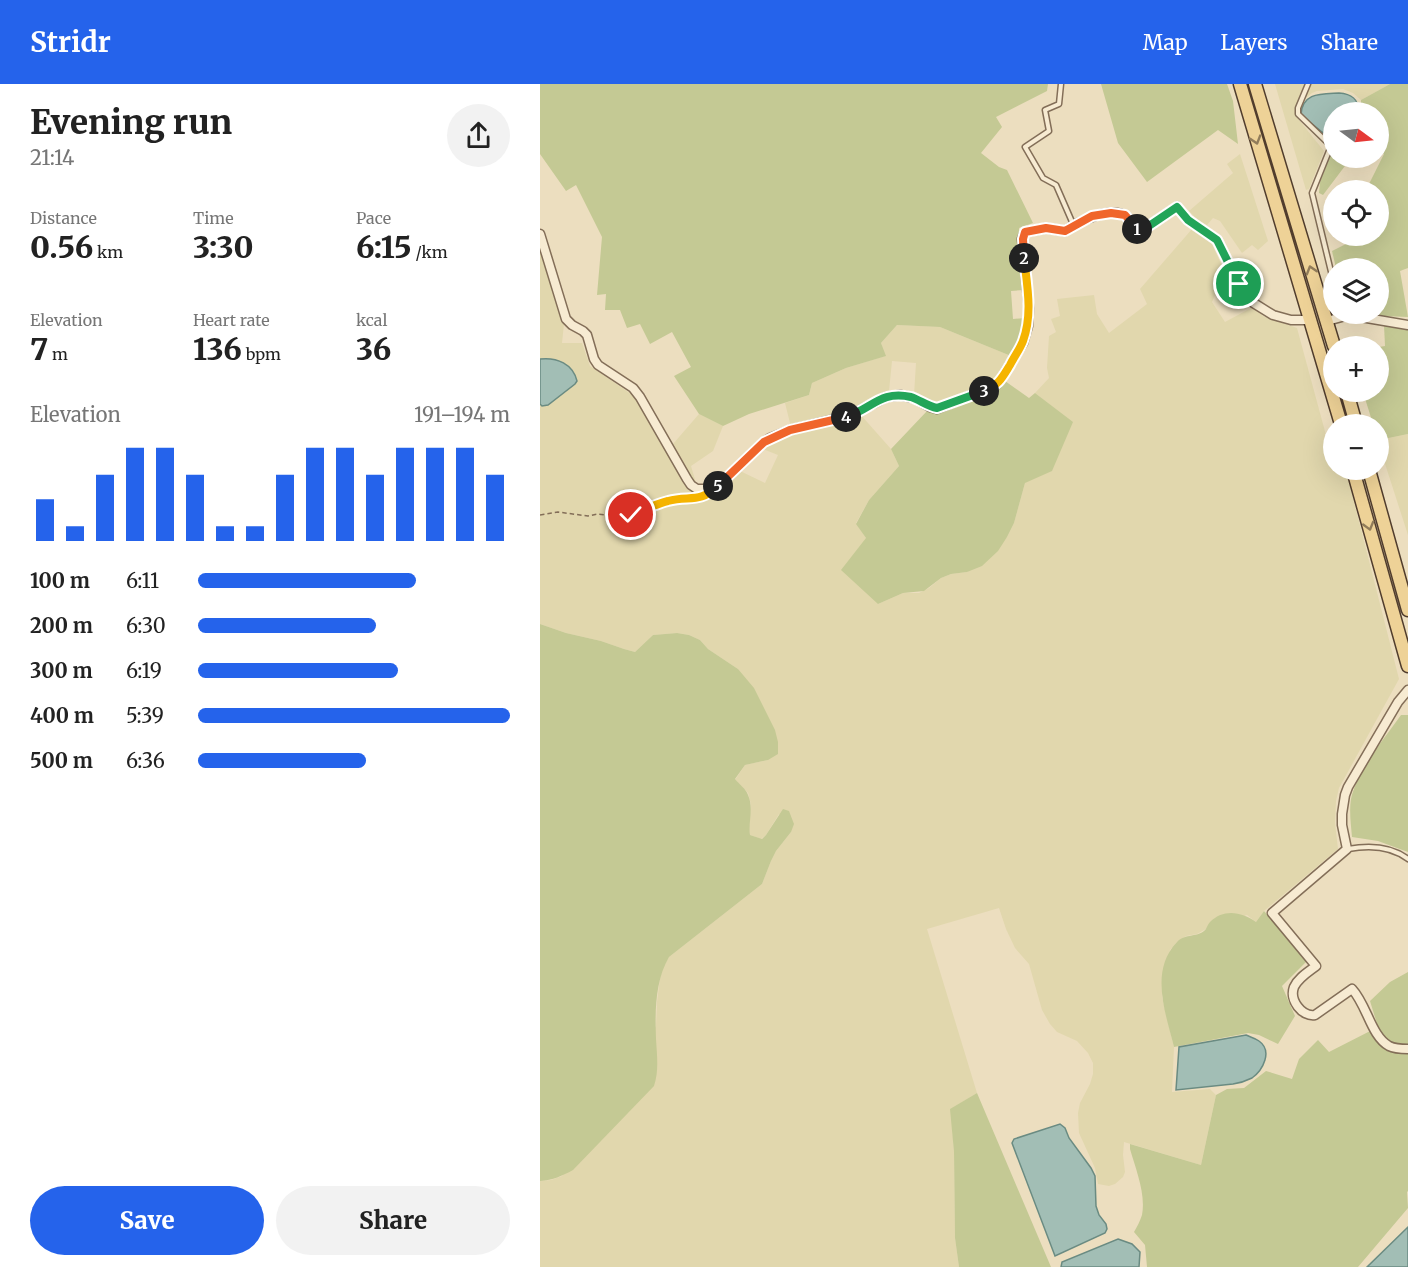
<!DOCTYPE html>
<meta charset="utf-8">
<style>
body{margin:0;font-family:Merriweather,serif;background:#f2f2f2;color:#222;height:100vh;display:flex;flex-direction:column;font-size:22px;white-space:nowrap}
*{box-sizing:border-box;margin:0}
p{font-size:20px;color:#767676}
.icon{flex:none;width:33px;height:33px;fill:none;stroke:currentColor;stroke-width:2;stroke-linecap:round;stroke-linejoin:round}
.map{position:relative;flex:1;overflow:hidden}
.details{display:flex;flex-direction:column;background:#fff;width:540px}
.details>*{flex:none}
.needle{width:39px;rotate:105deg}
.controls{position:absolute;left:783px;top:18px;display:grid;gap:12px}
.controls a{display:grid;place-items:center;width:66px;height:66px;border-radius:50%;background:#fff;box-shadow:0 6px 24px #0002;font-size:30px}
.pin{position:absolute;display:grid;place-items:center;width:51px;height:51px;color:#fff;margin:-26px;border:3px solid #fff;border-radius:50%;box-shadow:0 2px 6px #0007}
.km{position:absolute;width:30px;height:30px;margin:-15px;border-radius:50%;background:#222;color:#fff;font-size:16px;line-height:30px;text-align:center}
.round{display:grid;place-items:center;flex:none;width:63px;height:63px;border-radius:32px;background:#f2f2f2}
.overview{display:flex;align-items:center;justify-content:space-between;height:102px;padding:0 30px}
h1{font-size:33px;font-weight:800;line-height:45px}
.figures{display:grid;grid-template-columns:repeat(3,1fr);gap:9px;height:102px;padding:6px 30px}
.figures div{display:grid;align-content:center}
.figures b{font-size:30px;font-weight:800}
.figures small{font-size:16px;font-weight:400}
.figures p{font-size:16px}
.chart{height:168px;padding:12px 30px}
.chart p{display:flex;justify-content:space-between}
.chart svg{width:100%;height:108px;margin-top:6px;stroke:#2563eb;stroke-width:6}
.cta{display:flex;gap:12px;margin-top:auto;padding:12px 30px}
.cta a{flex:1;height:69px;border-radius:36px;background:#2563eb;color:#fff;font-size:24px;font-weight:800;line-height:69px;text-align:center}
.cta a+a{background:#f2f2f2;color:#222}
ul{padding:0 30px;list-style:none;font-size:20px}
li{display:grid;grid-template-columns:96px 72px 1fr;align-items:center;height:45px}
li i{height:15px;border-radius:8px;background:#2563eb}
header{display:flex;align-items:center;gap:36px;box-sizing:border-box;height:84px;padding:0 30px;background:#2563eb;color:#fff}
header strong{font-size:28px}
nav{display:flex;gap:33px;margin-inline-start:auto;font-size:21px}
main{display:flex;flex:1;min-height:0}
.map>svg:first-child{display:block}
.farmland{fill:#e1d7ad}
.green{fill:#c4c994}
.water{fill:#a2beb5;stroke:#6a8b82;stroke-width:1.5}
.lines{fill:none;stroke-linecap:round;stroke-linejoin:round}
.lane-casing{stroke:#836e58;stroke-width:7}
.street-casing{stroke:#836e58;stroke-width:11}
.primary-casing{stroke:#513d2d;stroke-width:15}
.path{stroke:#836e58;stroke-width:1.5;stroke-dasharray:4.5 3;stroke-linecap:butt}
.lane{stroke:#f7ebd2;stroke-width:4}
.street{stroke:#f7ebd2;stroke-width:8}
.primary{stroke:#eed297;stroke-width:12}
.oneway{stroke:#917c5a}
.split-1-casing{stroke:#fff;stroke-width:12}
.split-2-casing{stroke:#fff;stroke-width:12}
.split-3-casing{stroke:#fff;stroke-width:12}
.split-4-casing{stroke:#fff;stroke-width:12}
.split-5-casing{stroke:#fff;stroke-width:12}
.split-6-casing{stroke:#fff;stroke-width:12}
.split-1{stroke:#22a559;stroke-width:8}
.split-2{stroke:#f0652b;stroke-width:8}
.split-3{stroke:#f5b400;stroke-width:8}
.split-4{stroke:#22a559;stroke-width:8}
.split-5{stroke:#f0652b;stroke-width:8}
.split-6{stroke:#f5b400;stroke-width:8}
</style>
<header>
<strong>Stridr</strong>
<nav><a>Map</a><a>Layers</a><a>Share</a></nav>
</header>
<main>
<section class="details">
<div class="overview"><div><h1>Evening run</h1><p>21:14</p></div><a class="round"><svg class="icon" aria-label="share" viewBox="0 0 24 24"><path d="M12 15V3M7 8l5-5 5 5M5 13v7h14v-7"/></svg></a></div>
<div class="figures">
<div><p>Distance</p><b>0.56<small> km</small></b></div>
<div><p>Time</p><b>3:30</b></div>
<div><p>Pace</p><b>6:15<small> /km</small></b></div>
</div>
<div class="figures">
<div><p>Elevation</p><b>7<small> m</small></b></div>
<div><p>Heart rate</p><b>136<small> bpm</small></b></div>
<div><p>kcal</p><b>36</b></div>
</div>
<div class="chart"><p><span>Elevation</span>191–194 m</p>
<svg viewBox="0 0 160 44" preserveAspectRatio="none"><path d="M5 44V27M15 44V38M25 44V17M35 44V6M45 44V6M55 44V17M65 44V38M75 44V38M85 44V17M95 44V6M105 44V6M115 44V17M125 44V6M135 44V6M145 44V6M155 44V17"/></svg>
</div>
<ul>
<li><b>100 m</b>6:11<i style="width:70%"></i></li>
<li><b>200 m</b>6:30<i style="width:57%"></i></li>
<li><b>300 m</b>6:19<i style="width:64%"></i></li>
<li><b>400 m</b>5:39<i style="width:100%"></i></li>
<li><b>500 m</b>6:36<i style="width:54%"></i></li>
</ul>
<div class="cta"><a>Save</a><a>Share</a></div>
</section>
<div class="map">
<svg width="868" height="1183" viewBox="0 0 868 1183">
<rect width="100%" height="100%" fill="#ecdebf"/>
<path class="farmland" d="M 735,0 L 850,0 L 821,16 L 813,9 L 803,5 L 777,7 L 772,9 L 755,23 L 755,31 L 784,67 L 769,105 L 766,106 Z
M 700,70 L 728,157 L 718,166 L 712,161 L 702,169 L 680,137 L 673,134 L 667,141 L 659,137 L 649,127 L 693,89 L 687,80 Z
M 652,145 L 671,158 L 683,184 L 683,193 L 672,218 L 685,238 L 713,223 L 723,232 L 757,244 L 793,377 L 794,386 L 802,386 L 807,390 L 859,595 L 799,704 L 796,717 L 795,739 L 798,765 L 724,827 L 716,838 L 707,831 L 666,845 L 657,850 L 646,852 L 637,858 L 630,866 L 622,913 L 634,963 L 632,1008 L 670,1005 L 676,1011 L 661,1081 L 584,1058 L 583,1071 L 585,1088 L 583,1093 L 575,1100 L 569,1102 L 558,1100 L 555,1084 L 539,1049 L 538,1029 L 540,1019 L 550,1000 L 553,990 L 553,979 L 548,969 L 537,957 L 517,948 L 510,940 L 502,926 L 489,880 L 475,864 L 466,845 L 459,824 L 387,845 L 437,1009 L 411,1025 L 414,1068 L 415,1154 L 419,1183 L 0,1183 L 0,1097 L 11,1096 L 22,1092 L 116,942 L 117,918 L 120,894 L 123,883 L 129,873 L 222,800 L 231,777 L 236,767 L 251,748 L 239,730 L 226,751 L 221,755 L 210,751 L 209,744 L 211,720 L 208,709 L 195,696 L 205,681 L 228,676 L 198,585 L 168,565 L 160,556 L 149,551 L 137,549 L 113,551 L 95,568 L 84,565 L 61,557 L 26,549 L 0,540 L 0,166 L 24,240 L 22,259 L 42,259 L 50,282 L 94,312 L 123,364 L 133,360 L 159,330 L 183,342 L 173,367 L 151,382 L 156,399 L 171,409 L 198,386 L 225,399 L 238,371 L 223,365 L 230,357 L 252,349 L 314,334 L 320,330 L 351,365 L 359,382 L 329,416 L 316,439 L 326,454 L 338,520 L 363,509 L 379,509 L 389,504 L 401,494 L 411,490 L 427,488 L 467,453 L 474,439 L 485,399 L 532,338 L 495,309 L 509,294 L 507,284 L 509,252 L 516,248 L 511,235 L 520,232 L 517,215 L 554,211 L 557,230 L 569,249 L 607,220 L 600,205 Z
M 357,241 L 400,243 L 471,272 L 460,293 L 451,301 L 398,321 L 391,320 L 374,311 L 376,279 L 352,277 L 349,307 L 315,325 L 251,343 L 245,319 L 269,311 L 272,299 L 306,284 L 345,272 L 341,259 Z
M 868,350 L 868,451 L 838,358 L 839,356 Z"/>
<path class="green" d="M 0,0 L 508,0 L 507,7 L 456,33 L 462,43 L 441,69 L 459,83 L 467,86 L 493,139 L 479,144 L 484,206 L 471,207 L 473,235 L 486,234 L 484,248 L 471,272 L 400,243 L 357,241 L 341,259 L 346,272 L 306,284 L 272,299 L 269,311 L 209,330 L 183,342 L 159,330 L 134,292 L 151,283 L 132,248 L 110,260 L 100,240 L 87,244 L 80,226 L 65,226 L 66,210 L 57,211 L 62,153 L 36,101 L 26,107 L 0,70 Z
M 561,0 L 687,0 L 693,17 L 698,60 L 678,46 L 607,98 L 578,59 Z
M 850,0 L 868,0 L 868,184 L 860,187 L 868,233 L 844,232 L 826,230 L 838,230 L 838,184 L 796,184 L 792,167 L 816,155 L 820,152 L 838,152 L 839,129 L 844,122 L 839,117 L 838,106 L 826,106 L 844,70 L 839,67 L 838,28 L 821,28 L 821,16 Z
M 793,65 L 794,74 L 811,74 L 783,111 L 779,109 L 780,98 Z
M 844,241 L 868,245 L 868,350 L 839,356 L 838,340 L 833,340 L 823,308 L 838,308 L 839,263 L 845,262 Z
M 465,297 L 489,314 L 495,309 L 533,338 L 512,387 L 485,399 L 474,439 L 467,453 L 458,467 L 442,482 L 427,488 L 411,490 L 401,494 L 384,507 L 363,509 L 338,520 L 301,486 L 326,454 L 316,440 L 329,416 L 359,382 L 351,365 L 387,327 L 408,325 L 451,309 Z
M 0,540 L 26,549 L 61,557 L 84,565 L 95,568 L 113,551 L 137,549 L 149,551 L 160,556 L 168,565 L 198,585 L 214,604 L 235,646 L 238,658 L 238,670 L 228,676 L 205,681 L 195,695 C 199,700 206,705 208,711 C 214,724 208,738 210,751 L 222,755 L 226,751 L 243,725 L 249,727 L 254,740 L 251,748 L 236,767 L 231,777 L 222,800 L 129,873 C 115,897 115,928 116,955 C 117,972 119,987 114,1002 L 33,1086 C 22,1092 13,1096 0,1097 Z
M 861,631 L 868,631 L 868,768 L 838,757 L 812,753 C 811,741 809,727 811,715 C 817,687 844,655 861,631 Z
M 724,827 L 767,877 L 742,902 L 755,932 L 738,960 L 719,951 L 708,949 L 634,963 C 626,930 609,887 637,858 C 645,849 659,854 666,845 C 667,843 668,840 670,838 C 684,824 702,828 716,838 Z
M 868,888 L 868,1107 L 867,1108 L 868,1124 L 818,1183 L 607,1183 L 605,1161 L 594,1148 C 597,1143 600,1137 602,1131 C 606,1110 596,1086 590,1065 L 590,1060 L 661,1081 L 676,1011 L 687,1005 L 704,1004 L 726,987 L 752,995 L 759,975 L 778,956 L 789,968 L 838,943 L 830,917 L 850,898 Z
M 437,1009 L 511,1183 L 419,1183 L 415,1154 L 414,1068 L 410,1025 Z"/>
<path class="water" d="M 799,9 C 812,10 819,15 818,28 L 794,28 L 793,55 L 782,48 L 761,31 C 762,8 782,10 799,9 Z
M 0,275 C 17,273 33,280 37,297 L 35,300 L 8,321 L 2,322 L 0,320 Z
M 706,951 C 710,953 715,954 719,957 C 733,967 723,986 712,994 C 706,997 700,999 693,1000 L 636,1006 L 639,963 Z
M 520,1040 L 525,1044 L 529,1054 L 551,1084 L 555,1092 L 556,1122 L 559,1131 L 566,1140 L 567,1145 L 565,1149 L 515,1172 L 472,1059 L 474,1055 Z
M 868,1143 L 868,1183 L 827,1183 Z
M 578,1155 L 592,1160 L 600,1168 L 599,1183 L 521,1183 L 522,1178 Z"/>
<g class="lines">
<g class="lane-casing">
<path id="lane" d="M 521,0 L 519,20 L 505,26 L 509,47 L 485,63 L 503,94 L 516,101 L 533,140
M 768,0 L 758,24 L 758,30 L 791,62 L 772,109 L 794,200
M 808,765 C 829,761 851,762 868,775"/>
</g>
<g class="street-casing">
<path id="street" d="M 0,150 L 26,235 L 32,241 L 43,247 L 47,251 L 54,275 L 58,281 L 93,304 L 100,313 L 147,395 L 151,401 L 157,405 L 175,405 L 224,358 L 230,354 L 250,346 L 311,331 L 346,313 L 360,311 L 374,314 L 390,323 L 397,325 L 456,301 L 461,295 L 483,259 L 488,242 L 489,224 L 482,155 L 485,148 L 506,144 L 525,147 C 538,138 571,121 587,133 C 592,137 596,143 600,148 L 637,123 L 648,136 L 677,156 L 699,200 L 712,218 L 733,231 L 751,236 L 770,236
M 787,237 L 809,231 L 868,241
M 868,606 L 858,618 L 808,703 L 805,711 L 802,730 L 802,741 L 807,765 L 732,829 L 776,882 C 768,888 758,894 754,903 C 749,916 762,933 775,931 L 812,905 C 827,921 831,952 849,962 C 855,965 862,965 868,965"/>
</g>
<g class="primary-casing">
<path id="primary" d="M 700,0 L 801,340
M 715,0 L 794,262
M 807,308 L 816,340
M 813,386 L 868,582
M 829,386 L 868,526"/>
</g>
<path class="path" d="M 0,431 L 18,428 L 48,432 L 58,430 L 83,433 L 130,416 L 155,414"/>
<use href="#lane" class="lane"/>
<use href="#street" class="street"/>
<use href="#primary" class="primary"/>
</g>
<defs><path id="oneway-chevron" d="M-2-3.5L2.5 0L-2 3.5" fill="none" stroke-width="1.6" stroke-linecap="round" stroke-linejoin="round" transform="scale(1.5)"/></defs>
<g class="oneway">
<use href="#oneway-chevron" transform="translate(716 56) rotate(73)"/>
<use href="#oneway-chevron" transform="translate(771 186) rotate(-107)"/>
<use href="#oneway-chevron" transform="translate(829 442) rotate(74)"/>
</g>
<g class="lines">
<g class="split-1-casing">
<path id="split-1" d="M 597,145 L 600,148 L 637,123 L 648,136 L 677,156 L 699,200"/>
</g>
<g class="split-2-casing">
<path id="split-2" d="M 484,174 L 483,155 L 485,148 L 506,144 L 525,147 L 552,132 L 571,129 L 585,131 L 597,145"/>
</g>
<g class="split-3-casing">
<path id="split-3" d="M 444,307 C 459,301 462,294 470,281 C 474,273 480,265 483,257 C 493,230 487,201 484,174"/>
</g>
<g class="split-4-casing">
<path id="split-4" d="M 306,333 C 332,325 340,306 371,313 C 380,316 387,322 397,324 L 444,307"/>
</g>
<g class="split-5-casing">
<path id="split-5" d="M 178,402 L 224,358 L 250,346 L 306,333"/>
</g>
<g class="split-6-casing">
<path id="split-6" d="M 91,431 C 103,426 116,420 128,417 C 149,411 159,420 178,402"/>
</g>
<use href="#split-1" class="split-1"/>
<use href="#split-2" class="split-2"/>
<use href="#split-3" class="split-3"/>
<use href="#split-4" class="split-4"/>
<use href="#split-5" class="split-5"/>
<use href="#split-6" class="split-6"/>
</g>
</svg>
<div class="controls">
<a><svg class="needle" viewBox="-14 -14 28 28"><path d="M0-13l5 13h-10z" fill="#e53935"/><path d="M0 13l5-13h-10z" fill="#767676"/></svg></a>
<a><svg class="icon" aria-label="locate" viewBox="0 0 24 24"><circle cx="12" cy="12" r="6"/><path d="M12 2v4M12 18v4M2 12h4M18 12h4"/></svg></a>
<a><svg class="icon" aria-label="layers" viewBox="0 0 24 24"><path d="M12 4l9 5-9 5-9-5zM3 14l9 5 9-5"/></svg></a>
<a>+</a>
<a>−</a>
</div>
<div class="pin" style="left:699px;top:200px;background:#1e9e55"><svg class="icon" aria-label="arrive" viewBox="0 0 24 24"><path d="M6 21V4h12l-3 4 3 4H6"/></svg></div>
<div class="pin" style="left:91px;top:431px;background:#d93025"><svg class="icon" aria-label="check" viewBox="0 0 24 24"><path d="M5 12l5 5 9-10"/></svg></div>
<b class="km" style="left:597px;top:145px">1</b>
<b class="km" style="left:484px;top:174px">2</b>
<b class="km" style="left:444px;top:307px">3</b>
<b class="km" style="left:306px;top:333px">4</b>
<b class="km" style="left:178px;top:402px">5</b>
</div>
</main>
